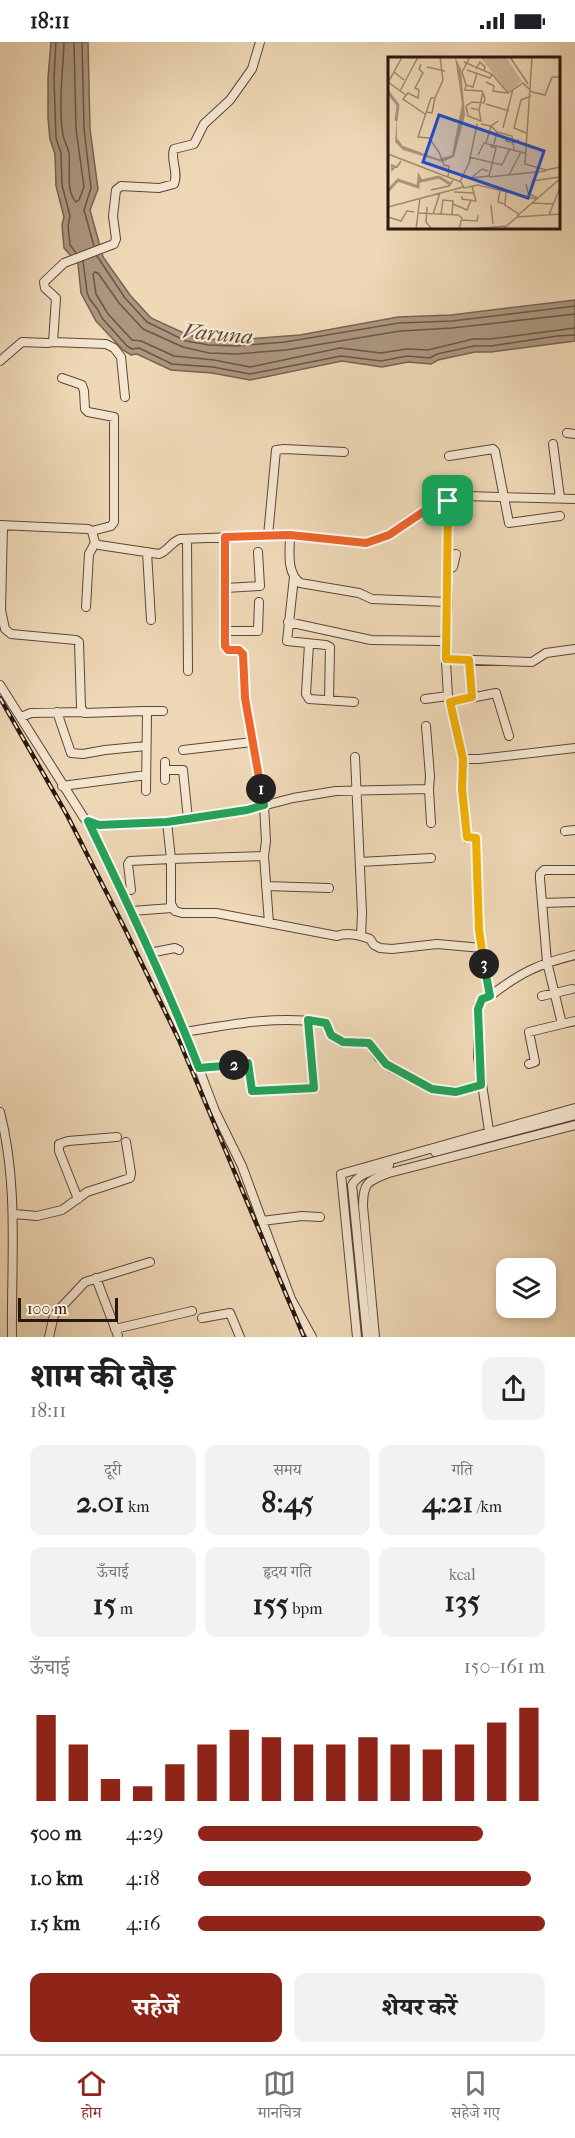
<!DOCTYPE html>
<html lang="hi">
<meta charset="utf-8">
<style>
body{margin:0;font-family:"IM FELL French Canon","Noto Serif Devanagari",serif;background:#f2f2f2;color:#202124;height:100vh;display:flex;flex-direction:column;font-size:22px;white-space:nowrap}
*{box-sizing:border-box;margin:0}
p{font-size:20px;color:#757577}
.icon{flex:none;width:33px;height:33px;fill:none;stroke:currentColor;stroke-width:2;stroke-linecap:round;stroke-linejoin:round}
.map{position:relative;height:1295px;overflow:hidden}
.drawer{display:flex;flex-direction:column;background:#fff;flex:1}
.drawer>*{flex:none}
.fabs{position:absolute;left:496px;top:1216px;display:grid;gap:12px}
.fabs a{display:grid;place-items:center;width:60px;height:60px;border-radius:12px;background:#fff;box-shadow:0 3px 9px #0003;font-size:30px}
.scale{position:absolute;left:18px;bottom:15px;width:100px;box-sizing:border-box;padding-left:6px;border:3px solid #281710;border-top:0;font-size:16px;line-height:21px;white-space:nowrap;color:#281710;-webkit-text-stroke:4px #f5e6d0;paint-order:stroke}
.pin{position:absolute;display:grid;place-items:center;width:51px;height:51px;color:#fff;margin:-26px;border-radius:12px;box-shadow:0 3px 9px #0006}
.km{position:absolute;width:30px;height:30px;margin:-15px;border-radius:50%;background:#222;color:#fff;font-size:16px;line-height:30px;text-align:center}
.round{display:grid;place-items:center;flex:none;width:63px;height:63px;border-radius:12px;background:#f2f2f2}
.summary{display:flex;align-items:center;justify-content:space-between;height:102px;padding:0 30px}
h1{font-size:33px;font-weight:800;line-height:45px}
.figures{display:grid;grid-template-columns:repeat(3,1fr);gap:9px;height:102px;padding:6px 30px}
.figures div{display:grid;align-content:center;border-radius:12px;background:#f2f2f2;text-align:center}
.figures b{font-size:30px;font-weight:800}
.figures small{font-size:16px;font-weight:400}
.figures p{font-size:16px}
.chart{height:168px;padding:12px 30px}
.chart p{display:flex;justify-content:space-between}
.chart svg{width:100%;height:108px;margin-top:6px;stroke:#8f2418;stroke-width:6}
.cta{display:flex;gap:12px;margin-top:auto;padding:12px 30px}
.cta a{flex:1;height:69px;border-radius:12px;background:#8f2418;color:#fff;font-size:24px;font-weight:800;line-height:69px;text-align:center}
.cta a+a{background:#f2f2f2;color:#202124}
ul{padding:0 30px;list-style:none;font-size:20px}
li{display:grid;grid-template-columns:96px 72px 1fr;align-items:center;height:45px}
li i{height:15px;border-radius:8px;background:#8f2418}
.status{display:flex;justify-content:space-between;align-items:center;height:42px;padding:0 30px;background:#fff;direction:ltr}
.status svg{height:16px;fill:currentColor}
.dock{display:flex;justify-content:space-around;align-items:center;height:84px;border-top:2px solid #e0e0e0;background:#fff;font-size:16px;color:#757577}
.dock a{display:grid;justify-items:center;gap:3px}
.dock .current{color:#8f2418}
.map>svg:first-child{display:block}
.water{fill:#ab967e;stroke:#776352;stroke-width:1.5}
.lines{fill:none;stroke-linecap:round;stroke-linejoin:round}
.shore{stroke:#6a5647;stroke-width:1.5}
.minor-casing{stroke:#5a473a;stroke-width:10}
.minor{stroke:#f5e6d0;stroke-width:8}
.rail-casing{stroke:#281710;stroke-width:4.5}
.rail{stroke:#f5e6d0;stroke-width:2;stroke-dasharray:7;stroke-linecap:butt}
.split-1-casing{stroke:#fff;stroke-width:12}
.split-2-casing{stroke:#fff;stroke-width:12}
.split-3-casing{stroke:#fff;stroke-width:12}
.split-4-casing{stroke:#fff;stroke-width:12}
.split-1{stroke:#f0652b;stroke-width:8}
.split-2{stroke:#22a559;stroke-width:8}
.split-3{stroke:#22a559;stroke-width:8}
.split-4{stroke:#f5b400;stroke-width:8}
.labels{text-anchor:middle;stroke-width:4.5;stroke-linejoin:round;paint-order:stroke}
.water-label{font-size:22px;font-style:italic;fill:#5c4a3c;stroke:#f5e6d0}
.inset-river{fill:none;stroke:#ab967e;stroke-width:3}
.inset-road{fill:none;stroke:#9f8b74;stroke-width:1.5}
.view{fill:#1d4ed8;fill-opacity:0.15;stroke:#1d4ed8;stroke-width:3}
.inset-edge{fill:none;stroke:#281710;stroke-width:3}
</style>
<div class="status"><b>18:11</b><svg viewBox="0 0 49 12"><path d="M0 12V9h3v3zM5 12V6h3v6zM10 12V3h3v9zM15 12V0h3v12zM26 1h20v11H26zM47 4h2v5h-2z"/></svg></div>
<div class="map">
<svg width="575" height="1295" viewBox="0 0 575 1295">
<rect width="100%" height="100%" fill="#efd8b6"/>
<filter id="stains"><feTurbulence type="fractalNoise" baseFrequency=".00333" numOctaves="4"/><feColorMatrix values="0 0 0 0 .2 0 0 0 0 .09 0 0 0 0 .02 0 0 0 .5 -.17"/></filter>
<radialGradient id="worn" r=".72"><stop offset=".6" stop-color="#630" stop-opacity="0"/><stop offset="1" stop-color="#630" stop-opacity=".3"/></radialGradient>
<path class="water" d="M 51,0 L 88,0 L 90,87 L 98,147 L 90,168 L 103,215 L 130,253 L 151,276 L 188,293 L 210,297 L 235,298 L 300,293 L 398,275 L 451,273 L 575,258 L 575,299 L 491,310 L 475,310 L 438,318 L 431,322 L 408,320 L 382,325 L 342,319 L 250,338 L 212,331 L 171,328 L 137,312 L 131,313 L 123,308 L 96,279 L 81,251 L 78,222 L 64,206 L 62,183 L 64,175 L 56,144 L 55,112 L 50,97 L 48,76 L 48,36 Z"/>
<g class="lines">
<path class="shore" d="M 56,0 L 54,36 L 56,96 L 61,111 L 62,143 L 70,174 L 68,184 L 70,203 L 76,211
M 64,0 C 63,31 58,62 63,93 C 64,99 68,105 69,111 C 71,126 65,148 76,160 L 79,158 L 84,145 L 76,87 L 74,0
M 82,0 L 84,87 L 91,146 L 84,168 L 94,204
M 97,214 L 125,256 L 147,280 L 186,299 L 209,303 L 236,304 L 285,300 L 399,281 L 452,279 L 575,264
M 83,219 L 87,250 L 89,256 L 98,268 L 102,276 L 127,304 L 132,307 L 139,306 L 172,322 L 213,325 L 250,332 L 341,314 L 381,319 L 407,314 L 430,316 L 437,312 L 474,304 L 491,304 L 557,294 L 575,293
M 575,272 L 452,286 L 400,289 L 286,308 L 236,312 L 209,311 L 183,305 L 143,287 L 119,261 L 98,231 L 95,230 L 93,232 L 96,252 L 108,272 L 132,298 L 141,299 L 174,314 L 214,318 L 250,325 L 340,306 L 381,311 L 407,307 L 428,308 L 473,297 L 490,297 L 575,286"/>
<g class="minor-casing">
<path id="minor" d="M 53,300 L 106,302 L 114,306 L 121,315 L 125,355
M 0,319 L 22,300 L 47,301 L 53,300 L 56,256 L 45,246 L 44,240 L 64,221 L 114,202 L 116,197 L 113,174 L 116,148 L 121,144 L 159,146 L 174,142 C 179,130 170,118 174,107 L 194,102 L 204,82 L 230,58 L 252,27 L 260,0
M 62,336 L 82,343 L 84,349 L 85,367 L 88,370 L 114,375 L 114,480 L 111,484 L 92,489
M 567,391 L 575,392
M 553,402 L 560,456
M 449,414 L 493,407 L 495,409 L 509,481 L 560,474
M 0,483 L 88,487 L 92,489 L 95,501 L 99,503 L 159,512 C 168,509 171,500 180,497 L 290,493 L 366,501 L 389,493 L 429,466 L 465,454 L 575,457
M 3,484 L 1,568 L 5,587 L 11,592 L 76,598 L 79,600 L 81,665 L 84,671 L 144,669 L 147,671 L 146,749
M 290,493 C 290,509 286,530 300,541 L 359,551 L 372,557 L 448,560
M 268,494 L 276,408 L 284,407 L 344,410
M 225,495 L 225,602 L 228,608 L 239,608 L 243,612 L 245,656 L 264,763 L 266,799 L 264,814 L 269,881 L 337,894 C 348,890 359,893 370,897 L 374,903 L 380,906 L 392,907 L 437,902 L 482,906
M 187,497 L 188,629
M 147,510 L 151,578
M 448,528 L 453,525 L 456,512
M 294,535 L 287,599 L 326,603 L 330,605 L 329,658
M 225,546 L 260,544 L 258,510
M 86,565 L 89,512 L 95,501
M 288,580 L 371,598 L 442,599 L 445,603 L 448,654 L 463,717 L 462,747 L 467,796 L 476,796 L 479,887 L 490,954 L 482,957 L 478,964 L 478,1015 L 489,1089
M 225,589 L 258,589 L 259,560
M 309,602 L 306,652 L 309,657 L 354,660
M 445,603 L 448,560 L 448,459
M 446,617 L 532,620 L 546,611 L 575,607
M 469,618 L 473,655
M 0,643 L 84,776 L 90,781 L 99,783 L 167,780 L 247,768 L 293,756 L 336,749 L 429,747 L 430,734 L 426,684
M 425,657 L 448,654
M 450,660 L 496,651 L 509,694
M 144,669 L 163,669
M 57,670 L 71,711 L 83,712 L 105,708 L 146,704
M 21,675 L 31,671 L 83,670
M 183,708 L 252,700
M 355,715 L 362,871 L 361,894
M 463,717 L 479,717 L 575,706
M 165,728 L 183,728 L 188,777
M 165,738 L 165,720
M 62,744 L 146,733
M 429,747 L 431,781
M 88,780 L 131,869 L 185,990 L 215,1069 L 242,1124 L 291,1257 L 312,1295
M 167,780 L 171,817 L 264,814
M 565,789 L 575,788
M 360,820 L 431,816
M 575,828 L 544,828 L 540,832 L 540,837 L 547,920 L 562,982 L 575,979
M 266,844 L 329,846
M 131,848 L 128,822 L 130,819 L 171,817 L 171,862 L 175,869 L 182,871 L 216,871 L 269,881
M 542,861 L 575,860
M 131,869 L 172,866
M 149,911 L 175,906 L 179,908
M 490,954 C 520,931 538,922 575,913
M 542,954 L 572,947
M 185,990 C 232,982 279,973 326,981 L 331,993 L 343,1001 L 369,1001 L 379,1016 L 391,1026 L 432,1047 L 456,1049 L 481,1043
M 529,1022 L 535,1020 L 529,990 L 562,982
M 199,1026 L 248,1021 L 252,1049 L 314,1046 L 308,978
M 0,1070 C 19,1144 11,1220 12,1295
M 435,1110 L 575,1073
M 78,1157 L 59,1109 L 59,1102 L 68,1099 L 117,1095
M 14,1172 L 37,1174 L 62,1168 L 87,1150 L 130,1136 L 131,1131 L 126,1100
M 262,1179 L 302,1174 L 320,1175
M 96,1236 L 118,1294
M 202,1276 L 230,1271 L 240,1295
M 115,1287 L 192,1269
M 49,1295 L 54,1273 L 85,1240 L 150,1220
M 357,1295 L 341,1132 L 575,1066
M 367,1295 L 352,1143 C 360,1130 376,1128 389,1123
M 375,1295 L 363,1164 C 363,1140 368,1139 389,1131 L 575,1083"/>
</g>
<use href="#minor" class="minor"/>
<g class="rail-casing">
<path id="rail" d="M 0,656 L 67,773 L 123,883 L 179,998 L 304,1295"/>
</g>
<use href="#rail" class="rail"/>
</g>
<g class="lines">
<g class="split-1-casing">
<path id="split-1" d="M 261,747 L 245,656 L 243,612 L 239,608 L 228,608 L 225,604 L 225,495 L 290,493 L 366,501 L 389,493 L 429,466 L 448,459"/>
</g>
<g class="split-2-casing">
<path id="split-2" d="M 234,1023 L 199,1026 C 166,942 127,860 88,779 L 99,783 L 167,780 L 247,768 L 264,763 L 261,747"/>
</g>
<g class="split-3-casing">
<path id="split-3" d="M 234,1023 L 248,1021 L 252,1049 L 314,1046 L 308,978 L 326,981 L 331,993 L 343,1000 L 369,1001 L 386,1022 L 432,1047 L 456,1050 L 481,1043 L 478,967 L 482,957 L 490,954 L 484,922"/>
</g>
<g class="split-4-casing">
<path id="split-4" d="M 448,459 L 446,617 L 469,618 L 472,655 L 450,660 L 463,717 L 462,747 L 467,795 L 476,796 L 479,888 L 484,922"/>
</g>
<use href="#split-1" class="split-1"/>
<use href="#split-2" class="split-2"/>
<use href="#split-3" class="split-3"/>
<use href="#split-4" class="split-4"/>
</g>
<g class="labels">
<g class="water-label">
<text transform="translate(218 291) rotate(5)" y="8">Varuna</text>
</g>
</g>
<g transform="translate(388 15)">
<rect width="172" height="172" fill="#efd8b6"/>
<path d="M 92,0 L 118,0 L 134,24 L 120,35 Z" fill="#cdb79a"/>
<path d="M 67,0 L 73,12 L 77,58 L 66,100 L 54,105 L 15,93 L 7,85 L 9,59 L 9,81 L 15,89 L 51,102 L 64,98 L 74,47 Z" fill="#ab967e"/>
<path class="inset-river" d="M 0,35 L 10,48 L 8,64M 0,134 L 10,123 L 30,130 L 31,120 L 33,124 L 51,120 L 62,127"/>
<path class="inset-road" d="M 14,0 L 6,15 L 16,23M 52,0 L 55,23 L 47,41 L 43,41 L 30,80 L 41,81 L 51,95 L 56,108 L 61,109 L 60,120M 82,0 L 74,15 L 78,28 L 85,30 L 89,16M 122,0 L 140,27M 144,0 L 137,107 L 158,113 L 173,110M 76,5 L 104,17 L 120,36 L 135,26 L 144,35M 33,7 L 31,12 L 35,16 L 27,31 L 31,33 L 30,41 L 20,36 L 15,42 L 37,57M 39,10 L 57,14M 88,12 L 92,5 L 97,10 L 96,14M 79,13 L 102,21 L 104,17M 6,15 L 0,25 L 18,38M 98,25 L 106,29 L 105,34 L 119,36M 78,28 L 77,33 L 94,34 L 97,41 L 96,46 L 84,45 L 78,49 L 80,59 L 93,64 L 91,53M 12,34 L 30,0M 144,35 L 157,38 L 164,20 L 173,20M 98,47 L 121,54M 83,51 L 91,53 L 95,35M 38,55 L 44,56 L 47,41M 93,67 L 103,69 L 98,86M 115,71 L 125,32M 109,75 L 124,79 L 126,92M 138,76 L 126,71 L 133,43 L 143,39M 119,80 L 118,84 L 125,86 L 131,83M 106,87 L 109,75 L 103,69 L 110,64M 0,97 L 73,125 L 76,131 L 90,128 L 148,142M 90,98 L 96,86 L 137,96M 81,100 L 114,108 L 122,91M 8,109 L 4,113 L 4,108 L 9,110 L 13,104M 74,118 L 83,121 L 94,112 L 100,114M 121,118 L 133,95M 101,120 L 158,114M 83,121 L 101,119 L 108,91 L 102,89M 144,124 L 172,120M 72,125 L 81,106 L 89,67M 138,127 L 140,136 L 149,141M 43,133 L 61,129 L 65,123M 112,134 L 110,145 L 117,147M 66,135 L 86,136M 118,135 L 117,148 L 132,158M 74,139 L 74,142 L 88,144 L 84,129M 144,146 L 166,147M 65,147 L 79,153 L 83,143M 103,148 L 105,167M 0,150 L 75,130M 39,150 L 38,165 L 44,172M 30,156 L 70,158 L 74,161 L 71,172M 45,157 L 52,136M 53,157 L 55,143 L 65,144 L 64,157M 161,158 L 173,128M 129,159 L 173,121M 0,160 L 13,164 L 19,154 L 26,155M 74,163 L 89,164 L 90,158M 28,172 L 32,141M 83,172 L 118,169M 115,172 L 129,160 L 173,157"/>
<path class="view" d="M 51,58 L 156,94 L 140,141 L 35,105 Z"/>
<rect width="172" height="172" class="inset-edge"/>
</g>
<rect width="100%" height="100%" filter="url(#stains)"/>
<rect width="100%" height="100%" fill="url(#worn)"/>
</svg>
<div class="fabs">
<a><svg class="icon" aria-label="layers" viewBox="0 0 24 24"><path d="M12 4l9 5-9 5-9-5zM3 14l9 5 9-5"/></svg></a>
</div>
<div class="scale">100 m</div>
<div class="pin" style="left:448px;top:459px;background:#1e9e55"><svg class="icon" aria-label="arrive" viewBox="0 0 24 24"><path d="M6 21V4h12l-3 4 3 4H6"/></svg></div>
<b class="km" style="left:261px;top:747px">1</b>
<b class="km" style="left:234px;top:1023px">2</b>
<b class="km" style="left:484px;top:922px">3</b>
</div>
<section class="drawer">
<div class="summary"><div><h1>शाम की दौड़</h1><p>18:11</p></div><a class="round"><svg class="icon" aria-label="share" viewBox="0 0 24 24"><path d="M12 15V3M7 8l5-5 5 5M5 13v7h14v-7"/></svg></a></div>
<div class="figures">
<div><p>दूरी</p><b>2.01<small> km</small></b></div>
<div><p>समय</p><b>8:45</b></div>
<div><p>गति</p><b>4:21<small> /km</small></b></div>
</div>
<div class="figures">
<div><p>ऊँचाई</p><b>15<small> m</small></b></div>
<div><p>हृदय गति</p><b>155<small> bpm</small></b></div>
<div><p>kcal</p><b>135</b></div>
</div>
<div class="chart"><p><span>ऊँचाई</span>150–161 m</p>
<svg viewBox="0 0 160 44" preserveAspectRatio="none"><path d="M5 44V9M15 44V21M25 44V35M35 44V38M45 44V29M55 44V21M65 44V15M75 44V18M85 44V21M95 44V21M105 44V18M115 44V21M125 44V23M135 44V21M145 44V12M155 44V6"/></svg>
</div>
<ul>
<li><b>500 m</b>4:29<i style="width:82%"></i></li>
<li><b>1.0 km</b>4:18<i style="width:96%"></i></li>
<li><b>1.5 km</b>4:16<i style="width:100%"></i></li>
</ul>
<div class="cta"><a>सहेजें</a><a>शेयर करें</a></div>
</section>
<nav class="dock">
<a class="current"><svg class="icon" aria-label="home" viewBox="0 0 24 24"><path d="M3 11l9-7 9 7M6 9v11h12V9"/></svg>होम</a>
<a><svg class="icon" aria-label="map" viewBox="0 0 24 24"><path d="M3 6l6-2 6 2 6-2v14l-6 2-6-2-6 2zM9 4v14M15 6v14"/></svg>मानचित्र</a>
<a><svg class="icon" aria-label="saved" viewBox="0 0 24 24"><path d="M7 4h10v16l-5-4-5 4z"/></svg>सहेजे गए</a>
</nav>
